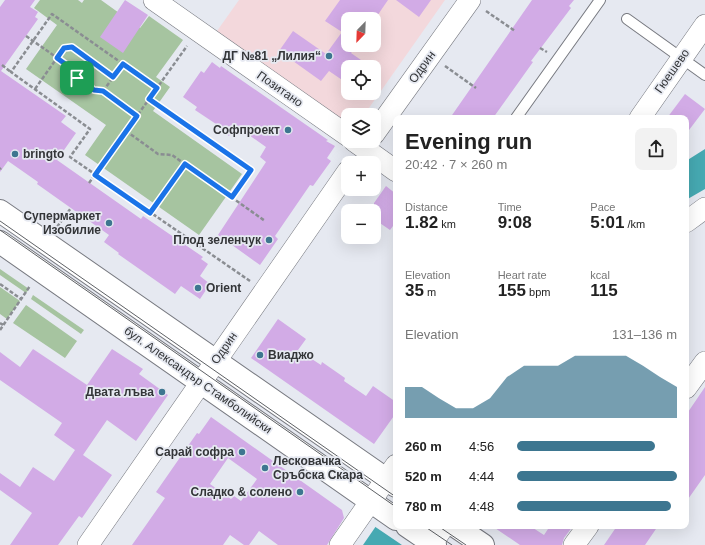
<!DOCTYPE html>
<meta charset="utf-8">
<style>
body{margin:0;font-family:Helvetica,sans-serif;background:#f2f2f2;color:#222;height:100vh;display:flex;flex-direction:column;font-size:15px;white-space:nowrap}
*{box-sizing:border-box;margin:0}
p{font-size:13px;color:#767676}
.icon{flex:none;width:22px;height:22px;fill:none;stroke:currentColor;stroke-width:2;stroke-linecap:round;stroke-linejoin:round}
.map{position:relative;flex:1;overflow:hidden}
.side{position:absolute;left:393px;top:115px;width:296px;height:414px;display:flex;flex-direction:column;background:#fff;border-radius:8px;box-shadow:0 4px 16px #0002}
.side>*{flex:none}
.needle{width:26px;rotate:203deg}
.tools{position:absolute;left:341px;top:12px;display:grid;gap:8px}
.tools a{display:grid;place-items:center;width:40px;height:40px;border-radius:8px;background:#fff;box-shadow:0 4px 16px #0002;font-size:20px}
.pin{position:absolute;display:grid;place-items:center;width:34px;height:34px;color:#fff;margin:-17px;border-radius:8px;box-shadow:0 2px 6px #0006}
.round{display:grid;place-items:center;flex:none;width:42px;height:42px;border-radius:8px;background:#f2f2f2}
.headline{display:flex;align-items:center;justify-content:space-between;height:68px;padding:0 12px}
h1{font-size:22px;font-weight:600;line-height:30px}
.metrics{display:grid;grid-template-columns:repeat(3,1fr);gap:6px;height:68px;padding:4px 12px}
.metrics div{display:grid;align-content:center}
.metrics b{font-size:17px;font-weight:600}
.metrics small{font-size:11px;font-weight:400}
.metrics p{font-size:11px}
.chart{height:112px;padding:8px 12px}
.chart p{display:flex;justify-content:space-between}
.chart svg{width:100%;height:72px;margin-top:4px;fill:#3d7690;opacity:.7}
ul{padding:0 12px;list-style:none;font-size:13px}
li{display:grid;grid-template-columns:64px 48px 1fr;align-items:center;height:30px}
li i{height:10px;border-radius:5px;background:#3d7690}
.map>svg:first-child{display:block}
.education{fill:#f3d8dc;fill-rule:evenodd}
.green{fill:#a6c4a0}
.water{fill:#46a9b2}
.pier{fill:#e6e9f1}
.building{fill:#d2abe6;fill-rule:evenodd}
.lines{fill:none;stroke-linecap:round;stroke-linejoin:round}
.service-casing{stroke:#787a81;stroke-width:12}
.minor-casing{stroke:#787a81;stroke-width:22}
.secondary-casing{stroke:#787a81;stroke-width:24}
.path{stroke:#8a8d92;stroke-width:2.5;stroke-dasharray:4 2;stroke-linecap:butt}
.service{stroke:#fff;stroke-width:10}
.minor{stroke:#fff;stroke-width:21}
.secondary{stroke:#fff;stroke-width:22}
.tram{stroke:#5e6165;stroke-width:1}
.route-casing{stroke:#fff;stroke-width:8}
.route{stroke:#1a73e8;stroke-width:5}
.poi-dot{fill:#3d7690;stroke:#e6e9f1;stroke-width:1.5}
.labels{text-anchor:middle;stroke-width:3.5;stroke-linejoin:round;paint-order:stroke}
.poi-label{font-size:12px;font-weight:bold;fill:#333538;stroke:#e6e9f1;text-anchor:end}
.street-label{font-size:12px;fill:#333538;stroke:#e6e9f1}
</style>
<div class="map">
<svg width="705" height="545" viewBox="0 0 705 545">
<rect width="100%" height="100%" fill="#e6e9f1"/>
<path class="education" d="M 239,0 L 445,0 L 364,115 L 348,115 L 348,124 L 217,31 ZM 348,19 L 374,19 L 374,45 L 348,45 ZM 348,67 L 374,67 L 374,93 L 348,93 Z"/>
<path class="green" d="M 40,0 L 78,0 L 82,3 L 84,0 L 101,0 L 140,28 L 149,16 L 183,40 L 156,77 L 170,87 L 153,111 L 242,174 L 199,235 L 85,155 L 106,125 L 26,69 L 57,25 L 34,8 Z
M 0,269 L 29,289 L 26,293 L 0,275 Z
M 0,287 L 20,301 L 7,319 L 0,314 Z
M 33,295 L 84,330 L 81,334 L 31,299 Z
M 26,305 L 77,341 L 65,358 L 13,323 Z"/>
<path class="water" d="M 705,149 L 705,189 L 686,200 L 686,161 Z
M 396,497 L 396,526 L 415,545 L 363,545 Z"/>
<path class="pier" d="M 396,495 L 396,526 L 430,526 L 418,545 L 402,545 L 374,526 Z"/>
<path class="building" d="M 5,0 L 35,0 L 30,7 L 38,12 L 35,17 L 38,19 L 1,71 L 66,116 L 61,122 L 76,133 L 57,160 L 141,219 L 143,216 L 203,257 L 201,259 L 208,264 L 200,276 L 210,284 L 200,299 L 181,286 L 175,294 L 118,254 L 119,253 L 104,242 L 109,235 L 37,184 L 38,182 L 8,161 L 0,172 L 0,7 Z
M 125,0 L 148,15 L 123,53 L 100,37 Z
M 340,0 L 388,0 L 375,19 L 348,19 L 348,45 L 357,45 L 351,53 L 371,67 L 348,67 L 348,84 L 329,71 L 321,81 L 279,51 L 293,31 L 326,54 L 342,32 L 325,21 Z
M 396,0 L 431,0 L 419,17 Z
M 532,0 L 574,0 L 569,6 L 571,8 L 531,61 L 533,62 L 493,118 L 450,118 Z
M 212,62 L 220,68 L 221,66 L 328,140 L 326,141 L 335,146 L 327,158 L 331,161 L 313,186 L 310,185 L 275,236 L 278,239 L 260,265 L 218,235 L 266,162 L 260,157 L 266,147 L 236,126 L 229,136 L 218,128 L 219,126 L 195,110 L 197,107 L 183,97 L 201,71 L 204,73 Z
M 685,94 L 705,109 L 686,134 L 686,118 L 667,118 Z
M 386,186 L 396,194 L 396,222 L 390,230 L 374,219 L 374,203 Z
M 278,319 L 306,339 L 298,350 L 321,365 L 322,362 L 345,378 L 344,381 L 366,396 L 373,386 L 396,402 L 396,413 L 374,444 L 251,358 Z
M 33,349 L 87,385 L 112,349 L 143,369 L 139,374 L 168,395 L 136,441 L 107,420 L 83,455 L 112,475 L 82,518 L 79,516 L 58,545 L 10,545 L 32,513 L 0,490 L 0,473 L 20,487 L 33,467 L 54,481 L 75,450 L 54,435 L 62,423 L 0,380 L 0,352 L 20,367 Z
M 705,387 L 705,475 L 686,502 L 686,415 Z
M 211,417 L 342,510 L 344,518 L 327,545 L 278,545 L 259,531 L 249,545 L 244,545 L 230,535 L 223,545 L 132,545 L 165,498 L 156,492 L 197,433 L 199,434 ZM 228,458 L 257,479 L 241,501 L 234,496 L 231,499 L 210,484 Z
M 492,526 L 530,526 L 544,535 L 550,526 L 573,526 L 564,538 L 562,545 L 520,545 Z
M 617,526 L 658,526 L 645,545 L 604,545 Z"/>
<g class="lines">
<g class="service-casing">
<path id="service" d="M 627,19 L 705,75
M 516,118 L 600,0"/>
</g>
<g class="minor-casing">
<path id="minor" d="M 154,0 L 348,136
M 640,118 L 705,25
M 374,134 L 470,0
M 354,141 L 396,171
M 686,222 L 705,208
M 686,388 L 705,362
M 88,545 L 348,171
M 340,545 L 396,465
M 431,545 L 444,526
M 574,545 L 588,526"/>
</g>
<g class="secondary-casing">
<path id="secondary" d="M 0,211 L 396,486
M 0,242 L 396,519
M 407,526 L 435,545
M 455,526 L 483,545"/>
</g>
<path class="path" d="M 486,11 L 515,31
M 26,36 L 73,69 L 77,78 L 94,91 L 103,91 L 137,116
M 540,48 L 547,52
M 2,65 L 11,72
M 445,66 L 476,88
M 157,88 L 52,14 L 11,72 L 90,129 L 70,157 L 250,281
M 35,89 L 64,48 L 72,47 L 113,77
M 103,91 L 123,64
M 149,99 L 251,171 L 232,197
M 126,131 L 158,154 L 172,155 L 265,221
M 0,169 L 1,168
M 89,183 L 187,46
M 150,213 L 185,164
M 57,227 L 71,208
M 0,284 L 21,299
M 0,323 L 3,325
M 0,330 L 30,286"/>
<use href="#service" class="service"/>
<use href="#minor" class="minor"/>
<use href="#secondary" class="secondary"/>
<path class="tram" d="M 0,221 L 396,497
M 0,230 L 396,507
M 424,526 L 452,545
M 438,526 L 466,545"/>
</g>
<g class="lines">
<g class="route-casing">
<path id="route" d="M 72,47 L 113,77 L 123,64 L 157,88 L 149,99 L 251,170 L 232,197 L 185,164 L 150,213 L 95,175 L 137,116 L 103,91 L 94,90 L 77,78 L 72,69 L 57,58 L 64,48 Z"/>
</g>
<use href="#route" class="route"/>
</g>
<g class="poi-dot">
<circle cx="329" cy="56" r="4"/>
<circle cx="288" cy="130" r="4"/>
<circle cx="15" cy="154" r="4"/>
<circle cx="109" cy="223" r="4"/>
<circle cx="269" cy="240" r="4"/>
<circle cx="198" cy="288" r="4"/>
<circle cx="260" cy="355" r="4"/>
<circle cx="162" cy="392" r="4"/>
<circle cx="242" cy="452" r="4"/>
<circle cx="265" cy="468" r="4"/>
<circle cx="300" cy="492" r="4"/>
</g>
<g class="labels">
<g class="poi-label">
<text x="321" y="60">ДГ №81 „Лилия“</text>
<text x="280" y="134">Софпроект</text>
<text x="23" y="158" text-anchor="start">bringto</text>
<text x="101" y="220">Супермаркет<tspan x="101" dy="14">Изобилие</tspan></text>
<text x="261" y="244">Плод зеленчук</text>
<text x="206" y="292" text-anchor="start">Orient</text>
<text x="268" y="359" text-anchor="start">Виаджо</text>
<text x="154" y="396">Двата лъва</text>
<text x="234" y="456">Сарай софра</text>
<text x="273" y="465" text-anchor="start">Лесковачка<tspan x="273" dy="14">Сръбска Скара</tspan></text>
<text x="292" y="496">Сладко &amp; солено</text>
</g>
<g class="street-label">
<text transform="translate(422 67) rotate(-54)" y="4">Одрин</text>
<text transform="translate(672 71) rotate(-55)" y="4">Гюешево</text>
<text transform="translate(280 89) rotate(35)" y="4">Позитано</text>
<text transform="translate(224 348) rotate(-55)" y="4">Одрин</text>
<text transform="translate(198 380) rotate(35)" y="4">бул. Александър Стамболийски</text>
</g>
</g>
</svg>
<div class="tools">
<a><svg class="needle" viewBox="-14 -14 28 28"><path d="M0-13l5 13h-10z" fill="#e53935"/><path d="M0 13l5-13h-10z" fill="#767676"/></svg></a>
<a><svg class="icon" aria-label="locate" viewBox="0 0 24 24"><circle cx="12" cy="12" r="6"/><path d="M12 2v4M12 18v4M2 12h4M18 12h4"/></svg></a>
<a><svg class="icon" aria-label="layers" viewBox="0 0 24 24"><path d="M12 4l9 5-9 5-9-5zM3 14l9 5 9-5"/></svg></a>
<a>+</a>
<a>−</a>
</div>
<div class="pin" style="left:77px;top:78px;background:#1e9e55"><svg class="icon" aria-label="arrive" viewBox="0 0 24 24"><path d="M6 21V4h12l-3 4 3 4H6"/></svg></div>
<section class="side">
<div class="headline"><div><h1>Evening run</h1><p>20:42 · 7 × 260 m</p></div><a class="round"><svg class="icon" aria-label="share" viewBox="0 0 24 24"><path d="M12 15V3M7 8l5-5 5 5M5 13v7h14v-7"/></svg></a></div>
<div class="metrics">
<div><p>Distance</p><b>1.82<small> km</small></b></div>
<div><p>Time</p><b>9:08</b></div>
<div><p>Pace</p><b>5:01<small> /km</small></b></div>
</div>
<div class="metrics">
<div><p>Elevation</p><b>35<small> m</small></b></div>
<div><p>Heart rate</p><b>155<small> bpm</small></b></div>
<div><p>kcal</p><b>115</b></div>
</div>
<div class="chart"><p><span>Elevation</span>131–136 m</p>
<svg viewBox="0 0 160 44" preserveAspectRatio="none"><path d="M0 44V25L10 25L20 32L30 38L40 38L50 32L60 19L70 12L80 12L90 12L100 6L110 6L120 6L130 6L140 12L150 19L160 25V44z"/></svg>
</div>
<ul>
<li><b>260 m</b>4:56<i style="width:86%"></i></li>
<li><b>520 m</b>4:44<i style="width:100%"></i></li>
<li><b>780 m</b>4:48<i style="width:96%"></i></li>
</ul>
</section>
</div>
